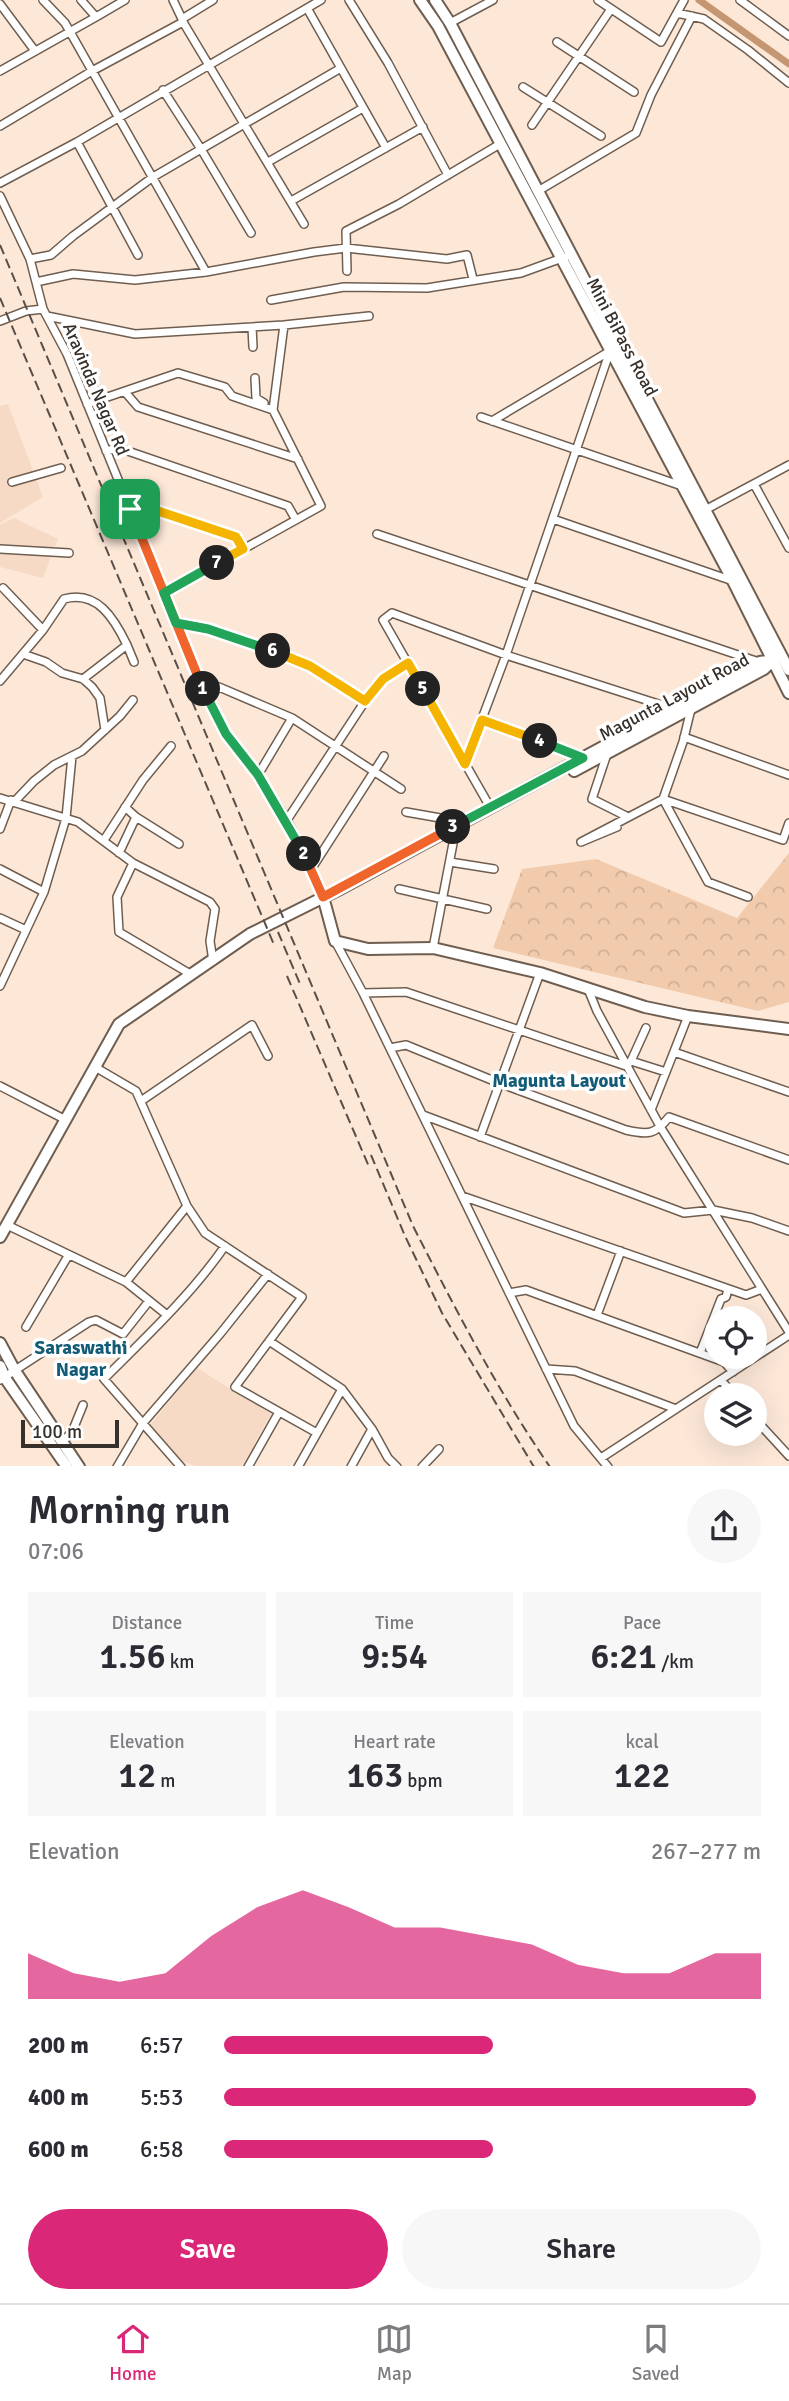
<!DOCTYPE html>
<meta charset="utf-8">
<style>
body{margin:0;font-family:Signika,sans-serif;background:#f7f7f7;color:#2b2b33;height:100vh;display:flex;flex-direction:column;font-size:26px;white-space:nowrap}
*{box-sizing:border-box;margin:0}
p{font-size:23px;color:#7c7c81}
.icon{flex:none;width:38px;height:38px;fill:none;stroke:currentColor;stroke-width:2;stroke-linecap:round;stroke-linejoin:round}
.map{position:relative;height:1466px;overflow:hidden}
.sheet{display:flex;flex-direction:column;background:#fff;flex:1}
.sheet>*{flex:none}
.buttons{position:absolute;left:704px;top:1306px;display:grid;gap:14px}
.buttons a{display:grid;place-items:center;width:63px;height:63px;border-radius:50%;background:#fff;box-shadow:0 7px 28px #0002;font-size:35px}
.scale{position:absolute;left:21px;bottom:18px;width:98px;box-sizing:border-box;padding-left:7px;border:4px solid #372f29;border-top:0;font-size:19px;line-height:24px;white-space:nowrap;color:#372f29;-webkit-text-stroke:5px #fff;paint-order:stroke}
.pin{position:absolute;display:grid;place-items:center;width:60px;height:60px;color:#fff;margin:-30px;border-radius:14px;box-shadow:0 4px 10px #0006}
.km{position:absolute;width:35px;height:35px;margin:-18px;border-radius:50%;background:#222;color:#fff;font-size:19px;line-height:35px;text-align:center}
.round{display:grid;place-items:center;flex:none;width:74px;height:74px;border-radius:37px;background:#f7f7f7}
.summary{display:flex;align-items:center;justify-content:space-between;height:119px;padding:0 28px}
h1{font-size:38px;font-weight:600;line-height:52px}
.figures{display:grid;grid-template-columns:repeat(3,1fr);gap:10px;height:119px;padding:7px 28px}
.figures div{display:grid;align-content:center;border-radius:0px;background:#f7f7f7;text-align:center}
.figures b{font-size:35px;font-weight:600}
.figures small{font-size:19px;font-weight:400}
.figures p{font-size:19px}
.chart{height:196px;padding:14px 28px}
.chart p{display:flex;justify-content:space-between}
.chart svg{width:100%;height:126px;margin-top:7px;fill:#db2777;opacity:.7}
.button{display:flex;gap:14px;margin-top:auto;padding:14px 28px}
.button a{flex:1;height:80px;border-radius:42px;background:#db2777;color:#fff;font-size:28px;font-weight:600;line-height:80px;text-align:center}
.button a+a{background:#f7f7f7;color:#2b2b33}
ul{padding:0 28px;list-style:none;font-size:23px}
li{display:grid;grid-template-columns:112px 84px 1fr;align-items:center;height:52px}
li i{height:18px;border-radius:9px;background:#db2777}
.tabs{display:flex;justify-content:space-around;align-items:center;height:98px;border-top:2px solid #e1e1e2;background:#fff;font-size:19px;color:#7c7c81}
.tabs a{display:grid;justify-items:center;gap:4px}
.tabs .current{color:#db2777}
.map>svg:first-child{display:block}
.built{fill:#f6dac6}
.park{fill:url(#park-crowns)}
.lines{fill:none;stroke-linecap:round;stroke-linejoin:round}
.canal{stroke:#c49672;stroke-width:7}
.street-casing{stroke:#6f5e50;stroke-width:10}
.secondary-casing{stroke:#6f5e50;stroke-width:14}
.street{stroke:#fff;stroke-width:7}
.secondary{stroke:#fff;stroke-width:10}
.rail{stroke:#5a4f48;stroke-width:2;stroke-dasharray:10 5;stroke-linecap:butt}
.split-1-casing{stroke:#fff;stroke-width:14}
.split-2-casing{stroke:#fff;stroke-width:14}
.split-3-casing{stroke:#fff;stroke-width:14}
.split-4-casing{stroke:#fff;stroke-width:14}
.split-5-casing{stroke:#fff;stroke-width:14}
.split-6-casing{stroke:#fff;stroke-width:14}
.split-7-casing{stroke:#fff;stroke-width:14}
.split-8-casing{stroke:#fff;stroke-width:14}
.split-1{stroke:#f0652b;stroke-width:9}
.split-2{stroke:#22a559;stroke-width:9}
.split-3{stroke:#f0652b;stroke-width:9}
.split-4{stroke:#22a559;stroke-width:9}
.split-5{stroke:#f5b400;stroke-width:9}
.split-6{stroke:#f5b400;stroke-width:9}
.split-7{stroke:#22a559;stroke-width:9}
.split-8{stroke:#f5b400;stroke-width:9}
.labels{text-anchor:middle;stroke-width:7;stroke-linejoin:round;paint-order:stroke}
.street-label{font-size:18px;fill:#372f29;stroke:#fff}
.neighbourhood-label{font-size:19px;font-weight:bold;fill:#145b77;stroke:#fff}
</style>
<div class="map">
<svg width="789" height="1467" viewBox="0 0 789 1467">
<defs>
<pattern id="park-crowns" width="20" height="18" patternUnits="userSpaceOnUse" patternTransform="scale(1.75)"><rect width="20" height="18" fill="#f2cbad"/><path d="M2 6a3 3 0 1 1 6 0M12 15a3 3 0 1 1 6 0" fill="none" stroke="#d0af95"/></pattern>
</defs>
<rect width="100%" height="100%" fill="#fde8d8"/>
<path class="built" d="M 8,404 L 43,497 L 0,523 L 0,406 Z
M 14,518 L 58,539 L 43,578 L 0,567 L 0,525 Z
M 197,1368 L 271,1414 L 242,1466 L 195,1466 L 180,1460 L 150,1425 Z"/>
<path class="park" d="M 789,853 L 789,1002 L 758,1011 L 493,948 L 522,869 L 596,859 L 737,918 Z"/>
<g class="lines">
<path class="canal" d="M 699,0 L 789,64"/>
<g class="street-casing">
<path id="street" d="M 43,0 L 65,23 L 206,272
M 173,0 L 183,21
M 349,0 L 388,63 L 448,175
M 598,0 L 661,42 L 684,0
M 740,0 L 789,36
M 0,4 L 35,51
M 307,8 L 386,148
M 677,13 L 704,19 L 748,50 L 789,83
M 96,17 L 125,0
M 182,19 L 213,0
M 450,23 L 493,0
M 557,42 L 634,92
M 0,71 L 96,17 L 81,0
M 523,87 L 601,136
M 163,90 L 201,149 L 251,233
M 532,125 L 611,9
M 0,126 L 92,71 L 183,22 L 304,224
M 77,142 L 138,255
M 268,162 L 363,108
M 0,183 L 77,142 L 321,0
M 538,191 L 636,133 L 651,95 L 692,16
M 0,196 L 30,259 L 43,309
M 291,201 L 423,127
M 30,259 L 51,255 L 73,236 L 153,177 L 341,68
M 347,271 L 346,231 L 399,204 L 500,144
M 36,282 L 73,274 L 135,280 L 206,272 L 314,252 L 346,248 L 447,259 L 467,255 L 473,279
M 271,300 L 344,287 L 427,288 L 521,273 L 565,257
M 47,316 L 135,334 L 284,325 L 369,316
M 0,321 L 26,311 L 43,309 L 67,354 L 207,698 L 226,734 L 258,775 L 287,820 L 312,868 L 323,897
M 252,327 L 253,347
M 86,366 L 98,400
M 255,378 L 256,398 L 264,403
M 125,392 L 138,407 L 298,459
M 87,404 L 178,373 L 225,387 L 232,396 L 273,410
M 481,417 L 682,486
M 106,451 L 119,448 L 288,506 L 296,520
M 12,482 L 61,468
M 754,484 L 789,548
M 130,509 L 140,505 L 236,537 L 243,549
M 705,510 L 789,465
M 553,519 L 733,581
M 377,534 L 759,662
M 0,549 L 69,553
M 3,588 L 43,630
M 164,593 L 321,506 L 273,410 L 284,325
M 176,623 L 231,636 L 298,660 L 365,701
M 127,645 L 134,662
M 23,654 L 46,662 L 62,673 L 83,679 L 92,687 L 100,698 L 105,730
M 0,681 L 43,630 L 64,599 C 97,590 114,618 127,645 L 83,679
M 207,698 L 219,687 L 292,718 L 401,789
M 691,709 L 683,742 L 663,799 L 708,882 L 748,897
M 482,720 L 583,758
M 684,737 L 789,775
M 607,754 L 592,799 L 628,817
M 465,764 L 506,655 L 610,351 L 492,421
M 258,775 L 292,718
M 0,798 L 78,822 L 133,863 L 210,902 L 215,909 L 210,941 L 213,961
M 15,801 L 34,781 L 54,765 L 82,751 L 120,716 L 133,700
M 125,807 L 136,817 L 179,844
M 490,807 L 383,620 L 392,613 L 506,655 L 674,709
M 406,812 L 446,819 L 457,825
M 287,820 L 375,686 L 408,663
M 617,827 L 581,842 L 663,799 L 783,840 L 789,823
M 0,829 L 11,800
M 104,840 L 143,780 L 171,746
M 119,853 L 136,817
M 450,862 L 494,869
M 133,863 L 117,897 L 119,932 L 192,975
M 312,868 L 384,756
M 0,869 L 44,892
M 399,889 L 487,909
M 0,918 L 26,930
M 335,941 L 363,993 L 574,1426 L 608,1467
M 433,948 L 455,833
M 0,986 L 44,892 L 66,818 L 72,756
M 588,989 L 597,1011 L 661,1128 L 789,1332
M 363,993 L 406,992 L 626,1066 L 631,1061
M 646,1028 L 631,1061 L 666,1072
M 390,1048 L 406,1045 L 499,1083 L 626,1130 C 648,1135 655,1135 669,1117 L 789,1160
M 674,1052 L 789,1092
M 95,1067 L 136,1091 L 187,1206 L 205,1233 L 302,1297 L 235,1387 L 317,1433
M 0,1086 L 66,1120
M 141,1101 L 252,1025 L 268,1056
M 651,1110 L 688,1016
M 423,1115 L 684,1213 L 713,1210 L 752,1218 L 789,1231
M 480,1137 L 540,973
M 462,1196 L 746,1295 L 762,1289
M 7,1225 L 126,1282 L 167,1315
M 126,1282 L 187,1206
M 509,1293 L 526,1290 L 724,1362 L 733,1372
M 597,1315 L 621,1251
M 26,1327 L 68,1256
M 269,1341 L 342,1389 L 372,1429 L 388,1458 L 397,1467
M 700,1353 L 721,1299 L 726,1297 L 728,1289
M 546,1369 L 575,1371 L 676,1409
M 0,1380 L 89,1322 L 96,1320 L 123,1334 L 149,1301
M 721,1380 L 734,1395
M 754,1418 L 789,1456
M 62,1442 L 72,1432 L 83,1405
M 601,1458 L 789,1335
M 117,1467 L 143,1423 L 220,1334 L 268,1274
M 181,1467 L 104,1379 C 146,1337 191,1295 225,1246
M 248,1467 L 279,1412
M 298,1467 L 342,1389
M 351,1467 L 372,1429
M 422,1467 L 439,1449"/>
</g>
<g class="secondary-casing">
<path id="secondary" d="M 420,0 L 438,26 L 733,581 L 789,693
M 435,0 L 450,23 L 789,670
M 574,771 L 764,669 L 773,660
M 325,904 L 335,941 L 368,949 L 433,948 L 540,973 L 645,1007 L 688,1016 L 789,1029
M 0,1237 L 119,1024 L 250,934 L 338,890 L 760,662 L 773,660
M 0,1343 L 15,1371 L 79,1467
M 0,1366 L 5,1378 L 67,1467"/>
</g>
<use href="#street" class="street"/>
<use href="#secondary" class="secondary"/>
<path class="rail" d="M 0,245 L 413,1226 C 455,1308 497,1390 550,1467
M 0,298 L 275,947
M 278,932 L 300,984
M 287,976 L 370,1169
M 371,1155 L 405,1236 L 442,1313 L 534,1467"/>
</g>
<g class="lines">
<g class="split-1-casing">
<path id="split-1" d="M 130,509 L 203,689"/>
</g>
<g class="split-2-casing">
<path id="split-2" d="M 203,689 L 226,734 L 258,775 L 304,854"/>
</g>
<g class="split-3-casing">
<path id="split-3" d="M 304,854 L 323,897 L 453,827"/>
</g>
<g class="split-4-casing">
<path id="split-4" d="M 453,827 L 583,758 L 540,741"/>
</g>
<g class="split-5-casing">
<path id="split-5" d="M 423,689 L 465,764 L 482,720 L 540,741"/>
</g>
<g class="split-6-casing">
<path id="split-6" d="M 273,651 L 310,666 L 365,701 L 383,679 L 408,663 L 423,689"/>
</g>
<g class="split-7-casing">
<path id="split-7" d="M 217,563 L 164,593 L 176,623 L 208,629 L 273,651"/>
</g>
<g class="split-8-casing">
<path id="split-8" d="M 130,509 L 140,505 L 236,537 L 243,549 L 217,563"/>
</g>
<use href="#split-1" class="split-1"/>
<use href="#split-2" class="split-2"/>
<use href="#split-3" class="split-3"/>
<use href="#split-4" class="split-4"/>
<use href="#split-5" class="split-5"/>
<use href="#split-6" class="split-6"/>
<use href="#split-7" class="split-7"/>
<use href="#split-8" class="split-8"/>
</g>
<g class="labels">
<g class="street-label">
<text transform="translate(622 337) rotate(62)" y="6">Mini BiPass Road</text>
<text transform="translate(96 389) rotate(67)" y="6">Aravinda Nagar Rd</text>
<text transform="translate(674 697) rotate(-28)" y="6">Magunta Layout Road</text>
</g>
<g class="neighbourhood-label">
<text x="559" y="1087">Magunta Layout</text>
<text x="81" y="1354">Saraswathi<tspan x="81" dy="22">Nagar</tspan></text>
</g>
</g>
</svg>
<div class="buttons">
<a><svg class="icon" aria-label="locate" viewBox="0 0 24 24"><circle cx="12" cy="12" r="6"/><path d="M12 2v4M12 18v4M2 12h4M18 12h4"/></svg></a>
<a><svg class="icon" aria-label="layers" viewBox="0 0 24 24"><path d="M12 4l9 5-9 5-9-5zM3 14l9 5 9-5"/></svg></a>
</div>
<div class="scale">100 m</div>
<div class="pin" style="left:130px;top:509px;background:#1e9e55"><svg class="icon" aria-label="arrive" viewBox="0 0 24 24"><path d="M6 21V4h12l-3 4 3 4H6"/></svg></div>
<b class="km" style="left:203px;top:689px">1</b>
<b class="km" style="left:304px;top:854px">2</b>
<b class="km" style="left:453px;top:827px">3</b>
<b class="km" style="left:540px;top:741px">4</b>
<b class="km" style="left:423px;top:689px">5</b>
<b class="km" style="left:273px;top:651px">6</b>
<b class="km" style="left:217px;top:563px">7</b>
</div>
<section class="sheet">
<div class="summary"><div><h1>Morning run</h1><p>07:06</p></div><a class="round"><svg class="icon" aria-label="share" viewBox="0 0 24 24"><path d="M12 15V3M7 8l5-5 5 5M5 13v7h14v-7"/></svg></a></div>
<div class="figures">
<div><p>Distance</p><b>1.56<small> km</small></b></div>
<div><p>Time</p><b>9:54</b></div>
<div><p>Pace</p><b>6:21<small> /km</small></b></div>
</div>
<div class="figures">
<div><p>Elevation</p><b>12<small> m</small></b></div>
<div><p>Heart rate</p><b>163<small> bpm</small></b></div>
<div><p>kcal</p><b>122</b></div>
</div>
<div class="chart"><p><span>Elevation</span>267–277 m</p>
<svg viewBox="0 0 160 44" preserveAspectRatio="none"><path d="M0 44V28L10 35L20 38L30 35L40 22L50 12L60 6L70 12L80 19L90 19L100 22L110 25L120 32L130 35L140 35L150 28L160 28V44z"/></svg>
</div>
<ul>
<li><b>200 m</b>6:57<i style="width:50%"></i></li>
<li><b>400 m</b>5:53<i style="width:99%"></i></li>
<li><b>600 m</b>6:58<i style="width:50%"></i></li>
</ul>
<div class="button"><a>Save</a><a>Share</a></div>
</section>
<nav class="tabs">
<a class="current"><svg class="icon" aria-label="home" viewBox="0 0 24 24"><path d="M3 11l9-7 9 7M6 9v11h12V9"/></svg>Home</a>
<a><svg class="icon" aria-label="map" viewBox="0 0 24 24"><path d="M3 6l6-2 6 2 6-2v14l-6 2-6-2-6 2zM9 4v14M15 6v14"/></svg>Map</a>
<a><svg class="icon" aria-label="saved" viewBox="0 0 24 24"><path d="M7 4h10v16l-5-4-5 4z"/></svg>Saved</a>
</nav>
